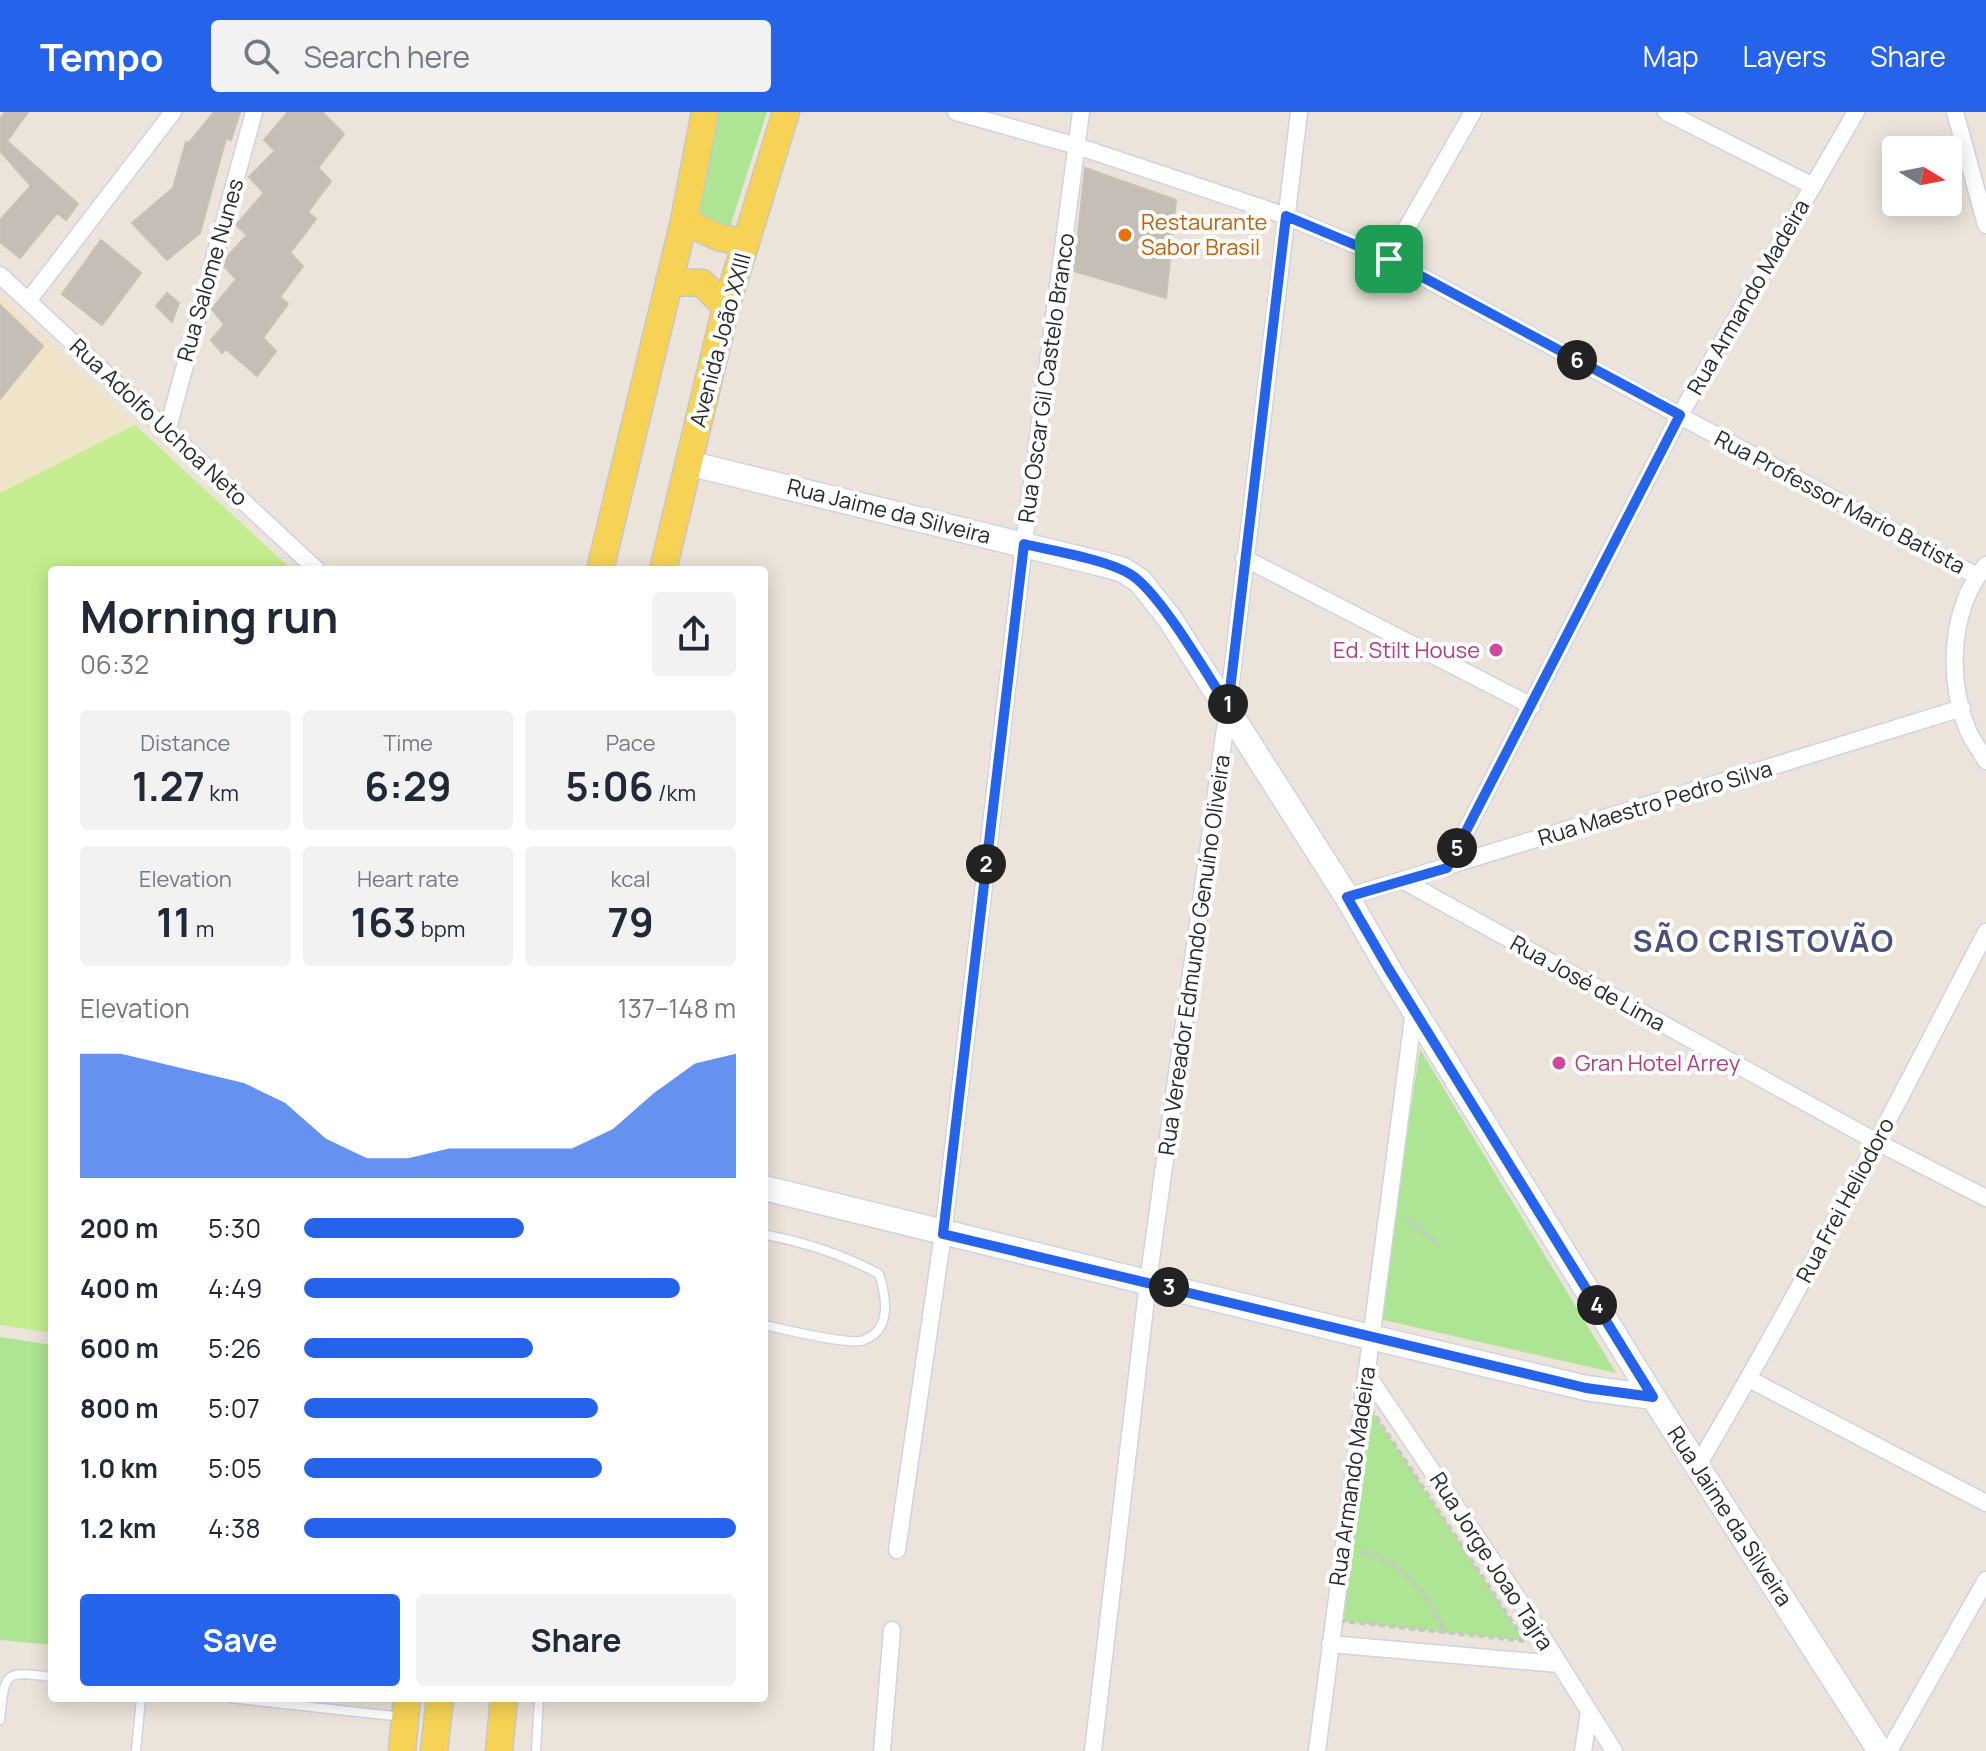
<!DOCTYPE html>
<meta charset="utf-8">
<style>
body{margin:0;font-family:Manrope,sans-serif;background:#f2f2f3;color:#1f2937;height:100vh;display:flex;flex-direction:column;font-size:30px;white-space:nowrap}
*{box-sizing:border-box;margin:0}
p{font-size:26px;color:#747a83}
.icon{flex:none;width:44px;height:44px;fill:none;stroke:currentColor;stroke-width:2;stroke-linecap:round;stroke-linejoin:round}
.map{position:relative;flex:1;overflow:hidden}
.sheet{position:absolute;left:48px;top:454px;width:720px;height:1136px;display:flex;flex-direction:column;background:#fff;border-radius:8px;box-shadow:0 4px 20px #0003}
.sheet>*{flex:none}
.needle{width:52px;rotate:100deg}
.tools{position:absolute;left:1882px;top:24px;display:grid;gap:16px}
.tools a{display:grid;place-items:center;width:80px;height:80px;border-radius:8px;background:#fff;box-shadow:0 4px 20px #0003;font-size:40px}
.pin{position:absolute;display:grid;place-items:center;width:68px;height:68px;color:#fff;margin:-34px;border-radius:16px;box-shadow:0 4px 12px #0006}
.km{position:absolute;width:40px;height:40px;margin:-20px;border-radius:50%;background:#222;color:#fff;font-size:22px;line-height:40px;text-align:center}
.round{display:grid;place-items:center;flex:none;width:84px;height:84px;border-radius:8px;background:#f2f2f3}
.head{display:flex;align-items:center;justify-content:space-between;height:136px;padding:0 32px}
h1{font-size:44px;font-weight:700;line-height:60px}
.stats{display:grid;grid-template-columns:repeat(3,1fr);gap:12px;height:136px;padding:8px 32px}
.stats div{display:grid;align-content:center;border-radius:8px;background:#f2f2f3;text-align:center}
.stats b{font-size:40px;font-weight:700}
.stats small{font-size:22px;font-weight:400}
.stats p{font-size:22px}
.chart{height:224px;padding:16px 32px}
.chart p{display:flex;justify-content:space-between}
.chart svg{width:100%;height:144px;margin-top:8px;fill:#2563eb;opacity:.7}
.primary-button{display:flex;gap:16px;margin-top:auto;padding:16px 32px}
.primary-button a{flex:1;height:92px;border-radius:8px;background:#2563eb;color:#fff;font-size:32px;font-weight:700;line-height:92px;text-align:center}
.primary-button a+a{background:#f2f2f3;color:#1f2937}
ul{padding:0 32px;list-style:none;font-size:26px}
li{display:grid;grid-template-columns:128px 96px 1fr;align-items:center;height:60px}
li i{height:20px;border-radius:10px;background:#2563eb}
header{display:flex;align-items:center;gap:48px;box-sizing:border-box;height:112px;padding:0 40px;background:#2563eb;color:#fff}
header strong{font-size:38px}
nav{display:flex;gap:44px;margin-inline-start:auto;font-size:28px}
.search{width:560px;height:72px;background:#f2f2f3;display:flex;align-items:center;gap:20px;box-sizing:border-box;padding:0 28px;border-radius:8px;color:#747a83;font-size:30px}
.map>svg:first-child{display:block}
.education{fill:#efe3c8}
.green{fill:#aee594}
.pitch{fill:#c4ed8f}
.building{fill:#c4beb7;stroke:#c7c1b4;stroke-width:2}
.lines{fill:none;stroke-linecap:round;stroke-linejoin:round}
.lane-casing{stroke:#cfd3e3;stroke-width:11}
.street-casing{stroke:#cfd3e3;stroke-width:19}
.secondary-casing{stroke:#cfd3e3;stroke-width:27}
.primary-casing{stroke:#c7c7c7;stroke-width:29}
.path{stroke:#c7c7c7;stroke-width:4;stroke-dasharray:6 4;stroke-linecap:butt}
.lane{stroke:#fff;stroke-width:8}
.street{stroke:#fff;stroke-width:16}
.secondary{stroke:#fff;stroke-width:24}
.primary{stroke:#f6d355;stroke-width:26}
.route-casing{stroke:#fff;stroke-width:16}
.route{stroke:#2563eb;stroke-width:10}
.food-dot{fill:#e8710a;stroke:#fff;stroke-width:3}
.hotel-dot{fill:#d1479c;stroke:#fff;stroke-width:3}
.labels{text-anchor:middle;stroke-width:8;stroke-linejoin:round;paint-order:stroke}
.food-label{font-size:22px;fill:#c56008;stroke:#fff;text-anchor:start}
.street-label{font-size:22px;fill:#292929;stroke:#fff}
.hotel-label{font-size:22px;fill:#b23c85;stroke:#fff;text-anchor:end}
.district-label{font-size:30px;font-weight:bold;letter-spacing:2px;fill:#48507b;stroke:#fff}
</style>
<header>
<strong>Tempo</strong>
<div class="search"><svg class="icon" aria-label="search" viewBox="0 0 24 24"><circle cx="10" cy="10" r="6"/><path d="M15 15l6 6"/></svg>Search here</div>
<nav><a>Map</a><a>Layers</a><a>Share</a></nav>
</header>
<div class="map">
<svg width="1986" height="1639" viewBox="0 0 1986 1639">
<rect width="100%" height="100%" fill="#ece4da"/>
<path class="education" d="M 0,183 L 135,313 L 0,381 Z"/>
<path class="green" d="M 718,0 L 767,0 L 729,118 L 701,107 L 700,78 Z
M 1420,937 L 1616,1261 L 1379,1207 Z
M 0,1225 L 52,1233 L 52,1533 L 0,1528 Z
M 1365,1288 L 1525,1529 L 1341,1509 Z"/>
<path class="pitch" d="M 135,313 L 292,458 L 52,458 L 52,1221 L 0,1213 L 0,381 Z"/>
<path class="building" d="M 5,0 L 28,0 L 7,29 L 78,92 L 66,108 L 57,101 L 20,146 L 0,130 L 0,108 L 31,74 L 0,39 L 0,7 Z
M 214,0 L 240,0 L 231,28 L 226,26 L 200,121 L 167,148 L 132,111 L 173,76 L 186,30 L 189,31 Z
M 288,0 L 322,0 L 344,22 L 318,56 L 331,69 L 308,100 L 316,107 L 290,141 L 303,154 L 280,185 L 288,192 L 263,226 L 276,239 L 257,264 L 226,237 L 222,241 L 211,228 L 224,213 L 212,197 L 236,167 L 224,154 L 226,146 L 247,123 L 236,113 L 264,81 L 249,65 L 275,39 L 264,28 Z
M 1085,56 L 1176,88 L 1166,186 L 1074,159 Z
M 101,128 L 141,161 L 102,213 L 62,182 Z
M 167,181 L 179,191 L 172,210 L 156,194 Z
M 0,193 L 43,234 L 0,287 Z"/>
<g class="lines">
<g class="lane-casing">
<path id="lane" d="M 764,1213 C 783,1217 850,1234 864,1228 C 893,1217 886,1184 879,1162 C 842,1142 808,1131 767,1123
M 230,1586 L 403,1605
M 0,1608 C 5,1559 3,1559 52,1565
M 136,1639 L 141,1586
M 536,1639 L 539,1586"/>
</g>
<g class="street-casing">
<path id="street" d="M 956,0 L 1077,34 L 1286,104 L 1389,147 L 1977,464
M 1666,0 L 1813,74
M 1955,0 L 1986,113
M 1389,147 L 1473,0
M 0,163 L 317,458
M 28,189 L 173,0
M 168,316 L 254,0
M 1244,446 L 1532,594
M 1986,453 C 1950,496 1947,565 1967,616 C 1971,627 1980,638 1986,649
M 1447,756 L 1680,303 L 1856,0
M 1402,768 L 1877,1030 L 1986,1086
M 1347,785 L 1962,596
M 1366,1261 L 1525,1497 L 1614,1639
M 1749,1267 L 1986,1391
M 1698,1353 C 1801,1179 1893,999 1986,820
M 897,1438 L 943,1122 L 1024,432 L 1081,0
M 1330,1532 L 1558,1552
M 882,1639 L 892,1518
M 1093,1639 L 1148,1170 L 1228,595 L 1299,0
M 1317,1639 L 1414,899
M 1583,1639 L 1589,1600
M 1889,1639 L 1986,1468"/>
</g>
<g class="secondary-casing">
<path id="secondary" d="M 688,351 L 1110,454 L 1123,458 L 1140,469 L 1170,507 L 1347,785 L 1388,856 L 1653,1285 L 1880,1639
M 764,1076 L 1370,1225 L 1586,1276 L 1653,1285"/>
</g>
<g class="primary-casing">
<path id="primary" d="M 684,109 L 718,125 L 746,131
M 669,170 L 702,171 L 726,195
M 600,458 L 684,109 L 705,0
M 663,458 L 726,195 L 786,0
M 402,1639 L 407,1586
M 434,1639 L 440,1586
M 499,1639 L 504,1586"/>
</g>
<path class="path" d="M 1406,1106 L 1440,1134
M 1365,1288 L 1525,1529 L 1341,1509 Z
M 1361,1440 C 1403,1449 1428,1482 1445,1521"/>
<use href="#lane" class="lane"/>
<use href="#street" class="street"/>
<use href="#secondary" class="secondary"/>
<use href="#primary" class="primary"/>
</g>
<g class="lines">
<g class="route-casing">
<path id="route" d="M 1286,104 L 1389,147 L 1680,303 L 1447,756 L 1347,785 L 1388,856 L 1653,1285 L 1586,1276 L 943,1122 L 1024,432 C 1053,439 1105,447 1130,462 C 1159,479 1208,564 1228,595 Z"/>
</g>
<use href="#route" class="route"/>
</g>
<circle class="food-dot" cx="1125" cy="123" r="8"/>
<g class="hotel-dot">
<circle cx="1496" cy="538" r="8"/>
<circle cx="1559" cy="951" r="8"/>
</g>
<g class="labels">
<g class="food-label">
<text x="1141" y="118">Restaurante<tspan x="1141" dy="25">Sabor Brasil</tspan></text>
</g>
<g class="street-label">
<text transform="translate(210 158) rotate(-74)" y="8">Rua Salome Nunes</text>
<text transform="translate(1748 185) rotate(-60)" y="8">Rua Armando Madeira</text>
<text transform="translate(720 228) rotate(-75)" y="8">Avenida João XXIII</text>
<text transform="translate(1046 266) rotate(-82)" y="8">Rua Oscar Gil Castelo Branco</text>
<text transform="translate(159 310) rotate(43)" y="8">Rua Adolfo Uchoa Neto</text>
<text transform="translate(1840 390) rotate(28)" y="8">Rua Professor Mario Batista</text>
<text transform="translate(889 399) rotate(14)" y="8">Rua Jaime da Silveira</text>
<text transform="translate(1655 691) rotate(-17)" y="8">Rua Maestro Pedro Silva</text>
<text transform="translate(1194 843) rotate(-82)" y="8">Rua Vereador Edmundo Genuíno Oliveira</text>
<text transform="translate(1588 871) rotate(29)" y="8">Rua José de Lima</text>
<text transform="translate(1845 1088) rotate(-62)" y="8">Rua Frei Heliodoro</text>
<text transform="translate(1352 1364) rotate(-82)" y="8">Rua Armando Madeira</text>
<text transform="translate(1730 1404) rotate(57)" y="8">Rua Jaime da Silveira</text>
<text transform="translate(1492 1449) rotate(57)" y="8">Rua Jorge Joao Tajra</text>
</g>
<g class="hotel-label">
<text x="1480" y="546">Ed. Stilt House</text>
<text x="1575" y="959" text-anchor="start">Gran Hotel Arrey</text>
</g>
<g class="district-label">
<text x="1764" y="840">SÃO CRISTOVÃO</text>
</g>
</g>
</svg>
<div class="tools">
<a><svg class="needle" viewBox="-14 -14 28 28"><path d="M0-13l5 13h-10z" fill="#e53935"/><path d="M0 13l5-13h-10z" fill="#747a83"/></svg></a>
</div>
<div class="pin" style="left:1389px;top:147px;background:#1e9e55"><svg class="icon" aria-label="arrive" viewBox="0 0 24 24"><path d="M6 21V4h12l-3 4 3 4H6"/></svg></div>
<b class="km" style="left:1228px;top:592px">1</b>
<b class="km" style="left:986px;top:752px">2</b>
<b class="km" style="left:1169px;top:1175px">3</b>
<b class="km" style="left:1597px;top:1193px">4</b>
<b class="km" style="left:1457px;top:736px">5</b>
<b class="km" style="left:1577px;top:248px">6</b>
<section class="sheet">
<div class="head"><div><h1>Morning run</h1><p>06:32</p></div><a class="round"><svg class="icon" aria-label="share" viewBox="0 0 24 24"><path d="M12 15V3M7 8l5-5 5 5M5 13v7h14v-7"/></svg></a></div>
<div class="stats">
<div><p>Distance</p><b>1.27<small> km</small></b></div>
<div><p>Time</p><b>6:29</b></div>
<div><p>Pace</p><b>5:06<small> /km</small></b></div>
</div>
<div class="stats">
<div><p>Elevation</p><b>11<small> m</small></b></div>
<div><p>Heart rate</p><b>163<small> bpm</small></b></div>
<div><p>kcal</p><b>79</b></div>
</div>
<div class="chart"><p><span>Elevation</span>137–148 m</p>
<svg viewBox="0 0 160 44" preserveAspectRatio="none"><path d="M0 44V6L10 6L20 9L30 12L40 15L50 21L60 32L70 38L80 38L90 35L100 35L110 35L120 35L130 29L140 18L150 9L160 6V44z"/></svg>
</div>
<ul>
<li><b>200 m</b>5:30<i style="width:51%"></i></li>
<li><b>400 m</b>4:49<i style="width:87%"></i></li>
<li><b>600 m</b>5:26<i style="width:53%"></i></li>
<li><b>800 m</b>5:07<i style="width:68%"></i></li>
<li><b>1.0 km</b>5:05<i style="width:69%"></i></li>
<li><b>1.2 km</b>4:38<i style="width:100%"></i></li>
</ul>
<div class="primary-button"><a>Save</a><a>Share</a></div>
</section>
</div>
